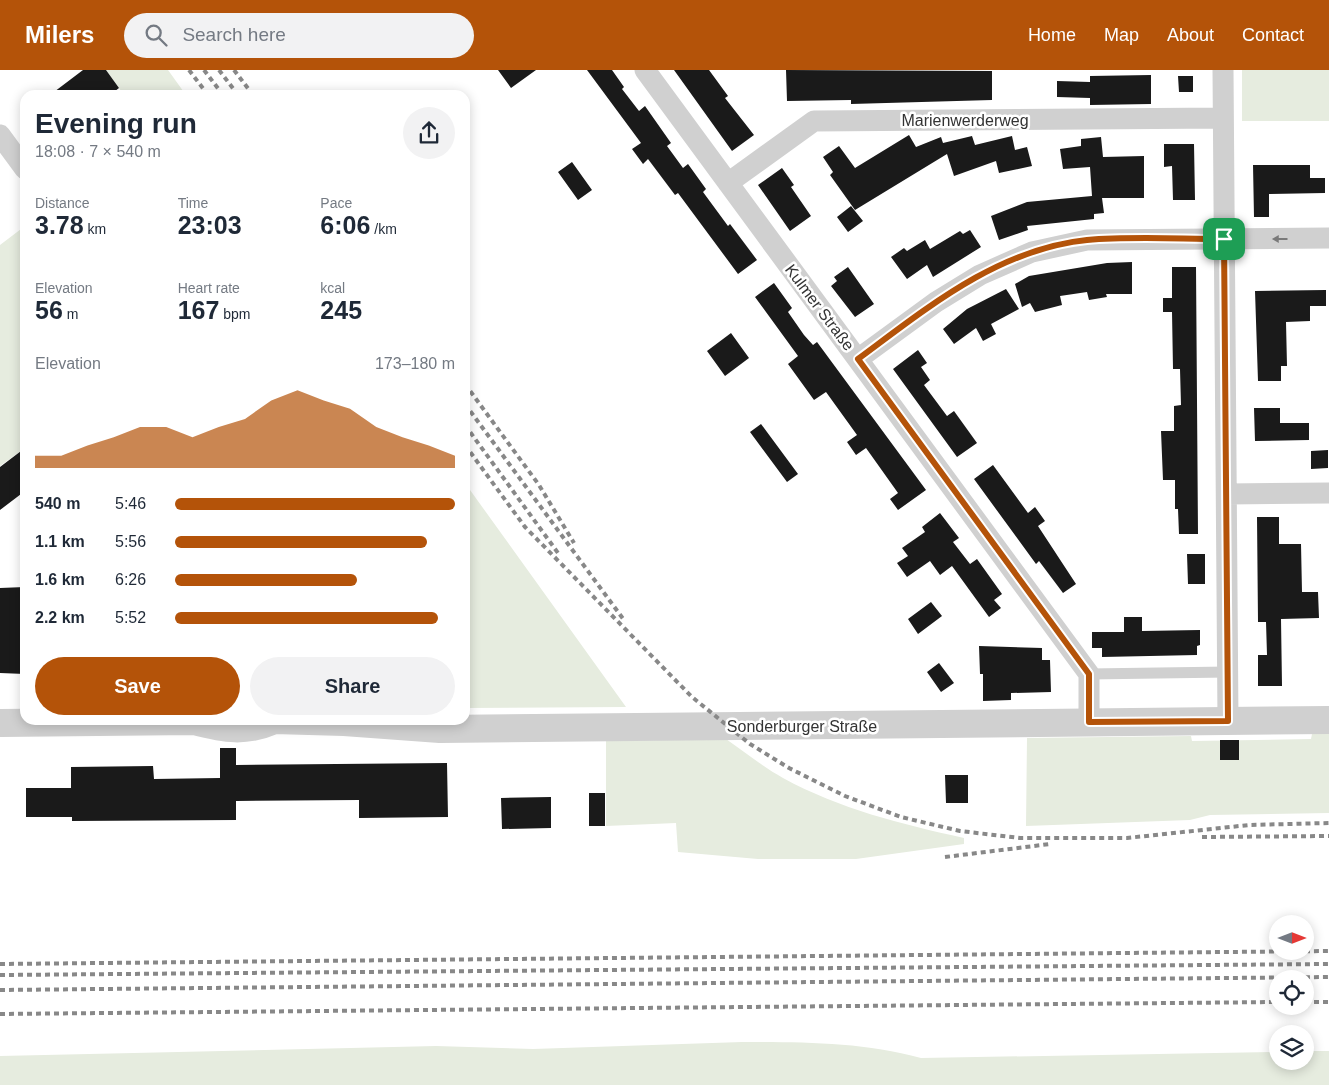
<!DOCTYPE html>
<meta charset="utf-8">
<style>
body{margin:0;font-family:Helvetica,sans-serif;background:#f2f2f3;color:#1f2937;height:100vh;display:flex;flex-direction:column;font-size:19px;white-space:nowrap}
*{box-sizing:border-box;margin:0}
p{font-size:16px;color:#747a83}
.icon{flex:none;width:28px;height:28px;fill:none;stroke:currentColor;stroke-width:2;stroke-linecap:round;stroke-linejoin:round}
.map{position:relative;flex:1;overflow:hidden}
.sheet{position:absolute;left:20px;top:20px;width:450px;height:635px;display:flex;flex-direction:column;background:#fff;border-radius:15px;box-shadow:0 2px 12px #0003}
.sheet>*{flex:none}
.needle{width:32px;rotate:90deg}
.fabs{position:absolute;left:1269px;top:845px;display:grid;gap:10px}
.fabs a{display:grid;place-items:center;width:45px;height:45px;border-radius:50%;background:#fff;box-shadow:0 2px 12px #0003;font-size:25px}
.pin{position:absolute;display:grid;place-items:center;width:42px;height:42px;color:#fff;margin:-21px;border-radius:10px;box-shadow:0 2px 8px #0006}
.round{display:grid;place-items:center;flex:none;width:52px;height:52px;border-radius:26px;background:#f2f2f3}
.summary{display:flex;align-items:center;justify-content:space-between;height:85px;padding:0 15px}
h1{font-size:28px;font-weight:800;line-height:38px}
.stats{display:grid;grid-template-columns:repeat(3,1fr);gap:8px;height:85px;padding:5px 15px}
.stats div{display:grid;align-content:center}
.stats b{font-size:25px;font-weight:800}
.stats small{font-size:14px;font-weight:400}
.stats p{font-size:14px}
.chart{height:140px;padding:10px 15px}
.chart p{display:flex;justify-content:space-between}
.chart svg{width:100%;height:90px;margin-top:5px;fill:#b45309;opacity:.7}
.action{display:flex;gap:10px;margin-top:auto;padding:10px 15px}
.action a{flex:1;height:58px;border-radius:30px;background:#b45309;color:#fff;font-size:20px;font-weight:800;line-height:58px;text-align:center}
.action a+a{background:#f2f2f3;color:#1f2937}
ul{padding:0 15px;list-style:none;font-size:16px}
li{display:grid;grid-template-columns:80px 60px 1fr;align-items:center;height:38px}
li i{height:12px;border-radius:6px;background:#b45309}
header{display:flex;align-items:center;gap:30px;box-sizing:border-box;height:70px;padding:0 25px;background:#b45309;color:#fff}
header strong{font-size:24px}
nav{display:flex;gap:28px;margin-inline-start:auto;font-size:18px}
.search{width:350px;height:45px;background:#f2f2f3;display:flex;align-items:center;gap:12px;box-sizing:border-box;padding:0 18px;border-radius:28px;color:#747a83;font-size:19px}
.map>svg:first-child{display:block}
.green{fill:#e6ecdf}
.building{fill:#1a1a1a}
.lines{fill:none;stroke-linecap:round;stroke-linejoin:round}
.service{stroke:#d0d0d0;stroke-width:11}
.minor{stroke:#d0d0d0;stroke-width:21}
.tertiary{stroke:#d0d0d0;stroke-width:28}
.rail{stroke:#888;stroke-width:4;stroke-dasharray:5 4;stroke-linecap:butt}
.oneway{fill:#7a7a7a}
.route-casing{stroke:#fff;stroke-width:10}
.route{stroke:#b45309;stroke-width:6}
.labels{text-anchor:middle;stroke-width:5;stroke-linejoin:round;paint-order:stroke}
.street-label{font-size:16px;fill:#333;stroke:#fff}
</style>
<header>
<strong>Milers</strong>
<div class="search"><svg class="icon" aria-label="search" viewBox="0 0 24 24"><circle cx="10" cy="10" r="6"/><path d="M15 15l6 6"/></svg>Search here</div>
<nav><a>Home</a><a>Map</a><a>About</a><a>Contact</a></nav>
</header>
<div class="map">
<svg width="1329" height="1015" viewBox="0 0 1329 1015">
<rect width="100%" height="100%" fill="#fff"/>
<path class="green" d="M 106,0 L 168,0 L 186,25 L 124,25 Z
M 1242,0 L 1329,0 L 1329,51 L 1242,51 Z
M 25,156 L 25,378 L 0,396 L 0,175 Z
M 465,413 L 626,637 L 465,638 Z
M 1312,664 L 1329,664 L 1329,743 L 1210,745 L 1190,750 L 1026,756 L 1027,668 L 1191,666 L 1192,671 L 1311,669 Z
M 726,669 C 745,682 763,697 783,708 C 840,739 901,754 964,768 L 964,774 L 856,789 L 758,789 L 678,782 L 676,753 L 606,756 L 606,671 Z
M 742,972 C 803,972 862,972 921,988 L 1277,982 L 1278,991 L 1305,991 L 1305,981 L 1329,981 L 1329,1015 L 0,1015 L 0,986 L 436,976 L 533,979 Z"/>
<path class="building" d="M 83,0 L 106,0 L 119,18 L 110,25 L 50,25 Z
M 498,0 L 536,0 L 511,18 Z
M 587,0 L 612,0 L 624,17 L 622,19 L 639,41 L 645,36 L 671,73 L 667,76 L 683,98 L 688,94 L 706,119 L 703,122 L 728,156 L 730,154 L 757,190 L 738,204 L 678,123 L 675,125 L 648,89 L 643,94 L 632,79 L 641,73 Z
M 674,0 L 709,0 L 728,26 L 725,28 L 754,65 L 732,81 Z
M 786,0 L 992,1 L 992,30 L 851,34 L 851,30 L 787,31 Z
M 1151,5 L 1151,34 L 1090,35 L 1090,28 L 1057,27 L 1057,11 L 1090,12 L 1090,6 Z
M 1178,6 L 1193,6 L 1193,22 L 1179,22 Z
M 909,65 L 916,77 L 941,67 L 943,73 L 972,66 L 975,75 L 1012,66 L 1015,80 L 1027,77 L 1032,96 L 999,103 L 996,91 L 954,106 L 947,84 L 855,140 L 830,105 L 833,102 L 823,87 L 839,76 L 855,98 Z
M 1101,67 L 1103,87 L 1144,86 L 1144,128 L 1102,128 L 1104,143 L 1094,144 L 1094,149 L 1027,156 L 1028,160 L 999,170 L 991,146 L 1027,132 L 1092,126 L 1090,97 L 1063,99 L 1060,79 L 1081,76 L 1081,69 Z
M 1164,74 L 1194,74 L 1195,130 L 1173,130 L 1172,96 L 1164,97 Z
M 572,92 L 592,120 L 578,130 L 558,102 Z
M 1253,95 L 1310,95 L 1310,108 L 1325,108 L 1325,123 L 1269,124 L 1269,147 L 1254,147 Z
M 782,98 L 794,115 L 791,117 L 811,146 L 790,161 L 758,115 Z
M 851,136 L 863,151 L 848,162 L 837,147 Z
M 970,160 L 981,177 L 933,207 L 927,195 L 907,209 L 891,187 L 904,178 L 907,181 L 925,170 L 930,179 L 960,161 L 963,164 Z
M 1132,192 L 1132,224 L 1106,224 L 1107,227 L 1089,230 L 1087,222 L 1060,226 L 1062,235 L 1035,242 L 1030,233 L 1022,237 L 1015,214 L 1029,206 L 1107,193 Z
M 848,197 L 874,234 L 855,247 L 831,216 L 837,211 L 834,207 Z
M 1172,197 L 1196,197 L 1198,464 L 1179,464 L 1178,439 L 1175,439 L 1175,410 L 1163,410 L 1161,361 L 1174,361 L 1174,336 L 1181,335 L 1180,299 L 1173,299 L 1172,242 L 1163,242 L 1163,228 L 1172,228 Z
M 774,213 L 792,238 L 788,242 L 804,265 L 813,275 L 817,272 L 926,420 L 898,440 L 890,429 L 898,423 L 866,378 L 856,385 L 847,372 L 857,365 L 826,322 L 814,330 L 788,294 L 798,286 L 755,227 Z
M 1006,219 L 1019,239 L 991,254 L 996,264 L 983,271 L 976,258 L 954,274 L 943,259 L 967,239 Z
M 1326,220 L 1326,236 L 1310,236 L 1310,251 L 1286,252 L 1287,296 L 1281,296 L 1281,311 L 1258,311 L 1255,221 Z
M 731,263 L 749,288 L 725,306 L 707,281 Z
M 918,280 L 927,293 L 921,297 L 930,310 L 924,315 L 947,346 L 954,341 L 977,373 L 957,387 L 893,299 Z
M 1254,338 L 1280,338 L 1280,353 L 1309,353 L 1309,370 L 1255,371 Z
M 761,354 L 798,404 L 787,412 L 750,362 Z
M 25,378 L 25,421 L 0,440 L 0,397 Z
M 1328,380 L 1328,398 L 1311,399 L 1311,381 Z
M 993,395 L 1028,443 L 1035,437 L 1045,451 L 1038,456 L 1076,514 L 1063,523 L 1039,491 L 1036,494 L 974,409 Z
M 940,443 L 959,468 L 953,472 L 970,494 L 977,489 L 1002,524 L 994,530 L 1001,538 L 989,547 L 952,496 L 940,505 L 930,491 L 907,507 L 897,493 L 908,486 L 902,478 L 925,462 L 922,457 Z
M 1257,447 L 1279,447 L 1279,474 L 1301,474 L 1302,522 L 1318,522 L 1319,548 L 1281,549 L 1282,616 L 1258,616 L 1258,585 L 1267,585 L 1266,552 L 1258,552 Z
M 1187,484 L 1205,484 L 1205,514 L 1188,514 Z
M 25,517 L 25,604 L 0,603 L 0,518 Z
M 931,532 L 942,546 L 918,564 L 908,549 Z
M 1124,547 L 1142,547 L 1142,561 L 1200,560 L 1200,575 L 1197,576 L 1197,585 L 1102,587 L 1102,578 L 1092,578 L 1092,562 L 1124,562 Z
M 979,576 L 1042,578 L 1042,590 L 1050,590 L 1051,622 L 1011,623 L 1011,630 L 983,631 L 983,604 L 980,604 Z
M 939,593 L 954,613 L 941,622 L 927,602 Z
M 1220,670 L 1239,670 L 1239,690 L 1220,690 Z
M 220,678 L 236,678 L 236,695 L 447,693 L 448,747 L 359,748 L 359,730 L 236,731 L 236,750 L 72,751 L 72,747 L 26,747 L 26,718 L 71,718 L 71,697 L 153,696 L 154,709 L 220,708 Z
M 945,705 L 968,705 L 968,733 L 946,733 Z
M 589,723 L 605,723 L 605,756 L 589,756 Z
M 551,727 L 551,758 L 502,759 L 501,728 Z"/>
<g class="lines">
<path class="service" d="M 1089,604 L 1228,602"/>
<path class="minor" d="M 645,0 L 1089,604 L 1089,652
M 1223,0 L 1228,651
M 0,65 L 25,99
M 728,113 L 814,51 L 1223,48
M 858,289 L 936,232 L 980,205 L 1032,182 L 1087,170 L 1329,168
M 1227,424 L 1329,423"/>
<path class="tertiary" d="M 274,650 L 344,652 L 440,659 L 1329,650
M 0,653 L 194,651 C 225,659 245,663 275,650"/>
<path class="rail" d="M 189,0 L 208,25
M 204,0 L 223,25
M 219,0 L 238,25
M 234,0 L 253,25
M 465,314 L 539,415 L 574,473
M 465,334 L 624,550
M 465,355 L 558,483
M 465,375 L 525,457 L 692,627 L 750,674 L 789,698 L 845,726 L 901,747 L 960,761 L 1020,768 L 1127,768 L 1249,755 L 1329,753
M 1202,767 L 1329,766
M 945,787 L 1050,774
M 0,894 L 1329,881
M 0,905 L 1329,894
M 0,920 L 1329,907
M 1305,932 L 1329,932
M 0,944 L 1278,932"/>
</g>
<defs><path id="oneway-solid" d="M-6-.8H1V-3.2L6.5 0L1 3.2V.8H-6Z" transform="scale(1.25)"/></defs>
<use class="oneway" href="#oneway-solid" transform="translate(1280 169) rotate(180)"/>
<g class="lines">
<g class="route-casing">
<path id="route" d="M 1224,169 L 1228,651 L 1089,652 L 1089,604 L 858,289 C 927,238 998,179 1087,170 C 1132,166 1179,169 1224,169 Z"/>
</g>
<use href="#route" class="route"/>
</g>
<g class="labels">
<g class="street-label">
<text x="965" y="56">Marienwerderweg</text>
<text transform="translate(820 237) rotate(53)" y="6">Kulmer Straße</text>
<text x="802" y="662">Sonderburger Straße</text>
</g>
</g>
</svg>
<div class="fabs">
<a><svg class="needle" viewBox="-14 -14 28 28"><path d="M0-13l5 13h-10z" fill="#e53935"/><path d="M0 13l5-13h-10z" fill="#747a83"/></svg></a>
<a><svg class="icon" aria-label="locate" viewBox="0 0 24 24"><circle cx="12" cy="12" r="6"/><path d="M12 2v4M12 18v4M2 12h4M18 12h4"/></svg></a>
<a><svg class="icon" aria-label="layers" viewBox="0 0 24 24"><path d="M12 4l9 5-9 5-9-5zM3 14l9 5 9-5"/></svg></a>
</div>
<div class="pin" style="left:1224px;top:169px;background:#1e9e55"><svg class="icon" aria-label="arrive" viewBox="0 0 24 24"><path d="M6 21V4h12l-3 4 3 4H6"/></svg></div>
<section class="sheet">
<div class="summary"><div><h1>Evening run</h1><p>18:08 · 7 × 540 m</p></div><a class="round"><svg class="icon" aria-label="share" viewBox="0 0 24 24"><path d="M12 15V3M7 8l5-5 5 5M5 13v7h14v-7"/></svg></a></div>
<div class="stats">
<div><p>Distance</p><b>3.78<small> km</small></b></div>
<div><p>Time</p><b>23:03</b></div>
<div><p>Pace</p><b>6:06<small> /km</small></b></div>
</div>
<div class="stats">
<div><p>Elevation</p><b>56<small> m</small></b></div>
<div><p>Heart rate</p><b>167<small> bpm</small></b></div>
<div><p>kcal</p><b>245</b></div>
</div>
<div class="chart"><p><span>Elevation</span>173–180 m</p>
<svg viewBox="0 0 160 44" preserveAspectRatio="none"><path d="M0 44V38L10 38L20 33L30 29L40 24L50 24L60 29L70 24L80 20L90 11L100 6L110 11L120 15L130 24L140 29L150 33L160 38V44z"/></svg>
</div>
<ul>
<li><b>540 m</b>5:46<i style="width:100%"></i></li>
<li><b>1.1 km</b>5:56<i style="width:90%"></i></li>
<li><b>1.6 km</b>6:26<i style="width:65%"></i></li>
<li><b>2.2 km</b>5:52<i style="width:94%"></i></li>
</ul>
<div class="action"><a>Save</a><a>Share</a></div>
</section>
</div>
